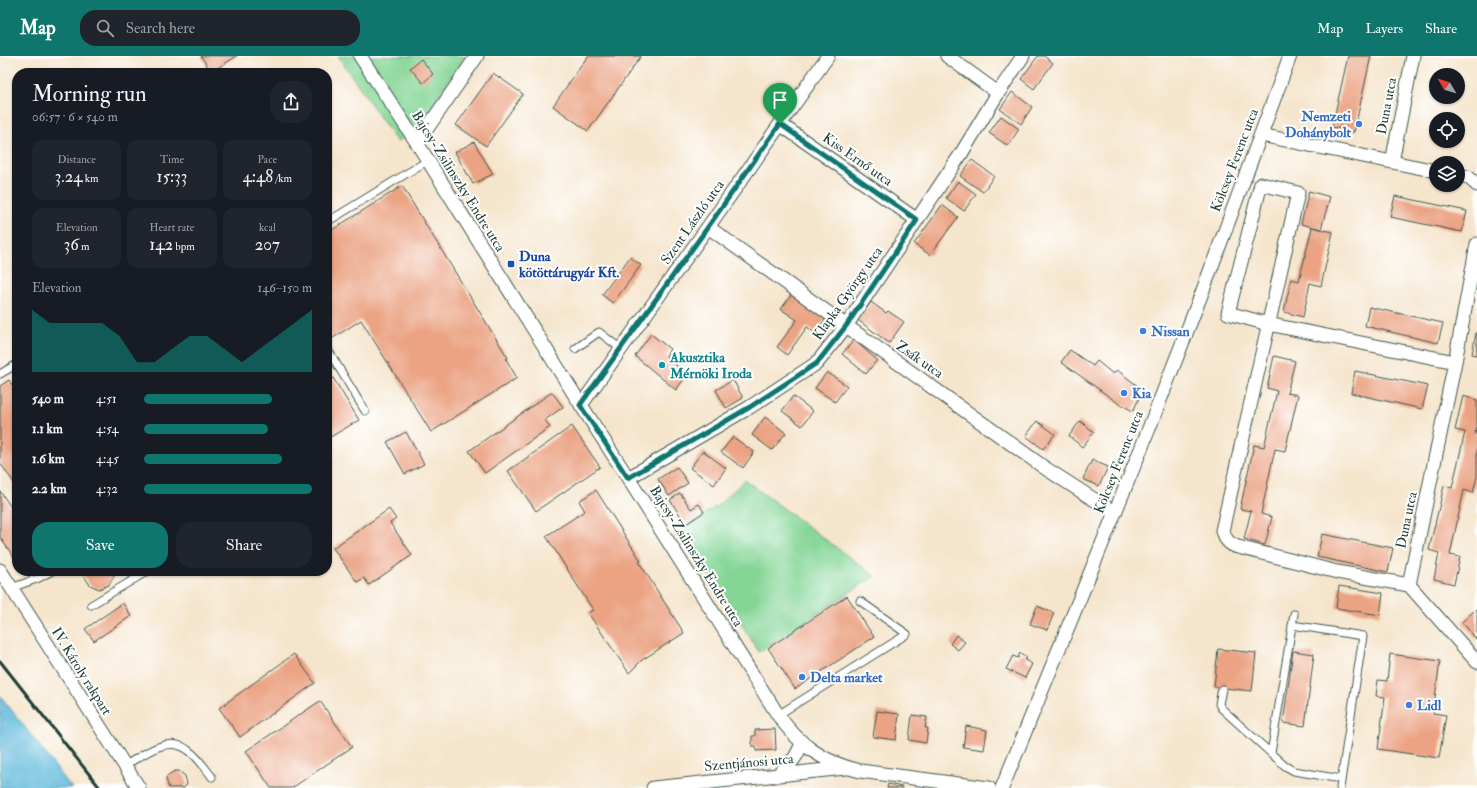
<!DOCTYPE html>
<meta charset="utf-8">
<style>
body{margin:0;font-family:"IM FELL Double Pica",serif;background:#20242c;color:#f1f3f6;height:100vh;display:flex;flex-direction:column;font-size:15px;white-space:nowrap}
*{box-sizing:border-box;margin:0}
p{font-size:13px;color:#9ea1a6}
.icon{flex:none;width:22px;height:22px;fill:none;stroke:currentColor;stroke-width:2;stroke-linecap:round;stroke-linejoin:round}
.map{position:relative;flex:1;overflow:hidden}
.sheet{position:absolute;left:12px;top:12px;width:320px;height:508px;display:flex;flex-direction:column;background:#171b24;border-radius:16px;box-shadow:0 1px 3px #0004}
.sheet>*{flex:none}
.needle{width:26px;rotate:308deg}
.buttons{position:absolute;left:1429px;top:12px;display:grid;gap:8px}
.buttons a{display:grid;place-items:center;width:36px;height:36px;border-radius:50%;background:#171b24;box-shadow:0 1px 3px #0004;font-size:20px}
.pin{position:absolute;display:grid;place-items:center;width:34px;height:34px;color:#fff;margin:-41px -17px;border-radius:50% 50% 50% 0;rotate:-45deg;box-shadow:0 0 4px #0007}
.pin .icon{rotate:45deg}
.round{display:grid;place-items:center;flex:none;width:42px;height:42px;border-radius:16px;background:#20242c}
.overview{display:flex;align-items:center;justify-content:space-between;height:68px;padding:0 20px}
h1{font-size:22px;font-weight:600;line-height:30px}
.stats{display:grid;grid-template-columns:repeat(3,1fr);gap:6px;height:68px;padding:4px 20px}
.stats div{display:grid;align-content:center;border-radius:10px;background:#20242c;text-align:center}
.stats b{font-size:17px;font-weight:600}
.stats small{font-size:11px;font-weight:400}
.stats p{font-size:11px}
.chart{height:112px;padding:8px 20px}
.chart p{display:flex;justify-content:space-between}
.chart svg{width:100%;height:72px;margin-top:4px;fill:#0f766e;opacity:.7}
.cta{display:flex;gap:8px;margin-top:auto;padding:8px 20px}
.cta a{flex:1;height:46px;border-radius:16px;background:#0f766e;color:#fff;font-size:16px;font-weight:600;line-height:46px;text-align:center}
.cta a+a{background:#20242c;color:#f1f3f6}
ul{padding:0 20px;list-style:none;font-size:13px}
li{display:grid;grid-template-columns:64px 48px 1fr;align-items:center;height:30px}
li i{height:10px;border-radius:5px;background:#0f766e}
header{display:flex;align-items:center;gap:24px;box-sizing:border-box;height:56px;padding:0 20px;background:#0f766e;color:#fff}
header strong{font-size:19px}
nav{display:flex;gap:22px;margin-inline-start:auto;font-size:14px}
.search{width:280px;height:36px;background:#20242c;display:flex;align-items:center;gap:10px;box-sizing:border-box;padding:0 14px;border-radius:16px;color:#9ea1a6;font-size:15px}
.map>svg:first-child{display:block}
.green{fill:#84d596;stroke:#528965}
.water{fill:#5cb7da;stroke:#3e7a87}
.building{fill:#eba383}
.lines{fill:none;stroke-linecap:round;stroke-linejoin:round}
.lane-casing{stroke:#3f564b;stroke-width:9}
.street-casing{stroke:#3f564b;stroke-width:15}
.lane{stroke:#fff;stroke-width:7}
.street{stroke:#fff;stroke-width:13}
.rail{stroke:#1f3d34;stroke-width:3}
.route-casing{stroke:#fff;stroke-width:8}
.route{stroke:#0f766e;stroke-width:5}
.shop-dot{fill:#3f7fe0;stroke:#fff;stroke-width:1.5}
.transit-dot{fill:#1a4fb4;stroke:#fff;stroke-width:1.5}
.culture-dot{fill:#0f9aa8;stroke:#fff;stroke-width:1.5}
.labels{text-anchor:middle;stroke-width:4;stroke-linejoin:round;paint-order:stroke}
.street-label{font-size:14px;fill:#1f3d34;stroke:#fff}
.shop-label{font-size:14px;font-weight:bold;fill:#366cbe;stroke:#fff;text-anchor:start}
.transit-label{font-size:14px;font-weight:bold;fill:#164399;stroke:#fff;text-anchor:start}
.culture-label{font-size:14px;font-weight:bold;fill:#0d838f;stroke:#fff;text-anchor:start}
</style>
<header>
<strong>Map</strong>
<div class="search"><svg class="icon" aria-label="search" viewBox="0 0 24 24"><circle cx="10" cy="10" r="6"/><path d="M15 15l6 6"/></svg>Search here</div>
<nav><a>Map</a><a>Layers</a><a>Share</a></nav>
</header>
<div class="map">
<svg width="1477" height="732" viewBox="0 0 1477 732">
<rect width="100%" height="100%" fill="#fff"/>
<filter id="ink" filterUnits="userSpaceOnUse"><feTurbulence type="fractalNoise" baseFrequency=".025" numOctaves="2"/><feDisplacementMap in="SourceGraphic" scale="8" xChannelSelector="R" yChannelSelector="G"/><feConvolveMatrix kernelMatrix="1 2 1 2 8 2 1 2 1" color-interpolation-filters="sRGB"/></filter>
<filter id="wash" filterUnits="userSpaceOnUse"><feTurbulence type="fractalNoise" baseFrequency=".012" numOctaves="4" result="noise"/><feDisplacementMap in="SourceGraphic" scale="16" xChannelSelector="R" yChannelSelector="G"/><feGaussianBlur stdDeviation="0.9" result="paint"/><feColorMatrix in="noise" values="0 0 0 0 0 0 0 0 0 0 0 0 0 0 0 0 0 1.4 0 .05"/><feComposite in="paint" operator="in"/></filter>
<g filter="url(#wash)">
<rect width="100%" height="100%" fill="#f5e5cc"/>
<path class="green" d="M 338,0 L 465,0 L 416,74 L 397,86 Z
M 745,424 L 875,520 L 759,596 L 682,473 L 717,450 Z"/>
<path class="water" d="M 0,639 L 72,732 L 0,732 Z"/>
<g id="blocks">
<path class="building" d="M 201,0 L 237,0 L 211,16 Z
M 588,0 L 641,0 L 588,75 L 553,50 Z
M 1038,0 L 1044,0 L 1053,7 L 1034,33 L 1021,23 Z
M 1348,0 L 1371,0 L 1354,76 L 1332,71 Z
M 421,3 L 433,18 L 423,27 L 410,12 Z
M 493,17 L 523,38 L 486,90 L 456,69 Z
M 1012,36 L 1032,51 L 1021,68 L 1000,53 Z
M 1001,60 L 1019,73 L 1008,90 L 989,77 Z
M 474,86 L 493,118 L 473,128 L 455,96 Z
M 972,104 L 994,120 L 983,136 L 960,120 Z
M 958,125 L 976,138 L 964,155 L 946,142 Z
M 402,130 L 508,302 L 506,303 L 517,322 L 431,376 L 361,264 L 333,282 L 327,273 L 327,177 Z
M 1309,135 L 1330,141 L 1321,173 L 1301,168 Z
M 1395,140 L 1467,155 L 1462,176 L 1390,161 Z
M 942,149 L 958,161 L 930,199 L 914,188 Z
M 1312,171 L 1333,176 L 1321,230 L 1310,227 L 1303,261 L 1284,256 L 1291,223 L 1299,225 Z
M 630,201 L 641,209 L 613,247 L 602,239 Z
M 793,237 L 826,262 L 815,277 L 807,271 L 787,299 L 777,291 L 797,264 L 781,253 Z
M 871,246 L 886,257 L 888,255 L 904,266 L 889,287 L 858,264 Z
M 1369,251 L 1443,267 L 1438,287 L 1365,270 Z
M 1476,277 L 1477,277 L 1477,299 L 1472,298 Z
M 651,278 L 670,293 L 666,300 L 687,319 L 676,334 L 635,300 Z
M 854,284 L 877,304 L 866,318 L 842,298 Z
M 1070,294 L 1093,310 L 1097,305 L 1113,318 L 1117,314 L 1143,334 L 1133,355 L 1118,347 L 1061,306 Z
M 1274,300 L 1295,305 L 1287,337 L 1298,339 L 1285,395 L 1275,393 L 1261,458 L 1272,461 L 1265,489 L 1244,483 L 1251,455 L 1240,453 L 1254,389 L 1264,391 L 1277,335 L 1267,332 Z
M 327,312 L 359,364 L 327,383 Z
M 1355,315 L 1428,330 L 1422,353 L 1351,337 Z
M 827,316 L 847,330 L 835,346 L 815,332 Z
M 9,324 L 12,329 L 17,325 L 17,431 L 0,407 L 0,330 Z
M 733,324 L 743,342 L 726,352 L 716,334 Z
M 552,336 L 563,351 L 545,364 L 550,371 L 485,417 L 469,395 Z
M 793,340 L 813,355 L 802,370 L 782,355 Z
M 1463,340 L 1477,344 L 1477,369 L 1475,378 L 1477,379 L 1477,420 L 1473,437 L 1464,434 L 1450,499 L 1460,501 L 1454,528 L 1434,523 L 1439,497 L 1429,494 L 1444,430 L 1452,432 L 1465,376 L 1455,374 Z
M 765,361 L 786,377 L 772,394 L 752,379 Z
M 1037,365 L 1055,378 L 1043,393 L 1026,380 Z
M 1080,365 L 1094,376 L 1082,391 L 1069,380 Z
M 572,370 L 600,411 L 536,455 L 508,415 Z
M 406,376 L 424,408 L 405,418 L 387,386 Z
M 733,381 L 754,396 L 743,412 L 721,396 Z
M 703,395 L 726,412 L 714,429 L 690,412 Z
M 1092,404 L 1108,411 L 1099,430 L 1083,423 Z
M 677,411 L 688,427 L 669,440 L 658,423 Z
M 596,434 L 641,505 L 639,506 L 684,577 L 642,604 L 629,617 L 588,557 L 593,554 L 546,480 L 585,455 L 579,445 Z
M 0,435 L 17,460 L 17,506 L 0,481 Z
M 680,437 L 691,453 L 699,448 L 704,456 L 686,468 L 670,444 Z
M 389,453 L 396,463 L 390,467 L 412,499 L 369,529 L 364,522 L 357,526 L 333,492 Z
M 1322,478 L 1393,492 L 1388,516 L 1317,501 Z
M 84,515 L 114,515 L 114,520 L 109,529 L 99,533 L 90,529 L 84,520 Z
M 1339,530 L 1383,537 L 1380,559 L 1336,552 Z
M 847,540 L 874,581 L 795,633 L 768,592 Z
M 123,547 L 131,560 L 94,585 L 85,573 Z
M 1037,550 L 1054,557 L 1047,574 L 1030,568 Z
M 1476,553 L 1477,554 L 1477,584 L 1462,566 Z
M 956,579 L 965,586 L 958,594 L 950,588 Z
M 1218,593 L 1256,597 L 1252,635 L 1214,631 Z
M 1293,595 L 1314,598 L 1305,670 L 1283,667 Z
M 1020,597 L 1027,601 L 1025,604 L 1032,608 L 1025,622 L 1006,613 L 1013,600 L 1018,602 Z
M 294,598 L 315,627 L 240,681 L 219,652 Z
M 1390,598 L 1440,605 L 1433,657 L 1446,659 L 1439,702 L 1378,693 L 1385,641 L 1376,640 L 1378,624 L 1387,625 Z
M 320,645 L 352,691 L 292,732 L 271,732 L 246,695 Z
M 877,655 L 899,658 L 896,684 L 873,681 Z
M 912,659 L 927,661 L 925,672 L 928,672 L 926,687 L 909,684 Z
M 966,670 L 987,674 L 984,694 L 963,691 Z
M 775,673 L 776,694 L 756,695 L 756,690 L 752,690 L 752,680 L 755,680 L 755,674 Z
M 175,715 L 179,715 L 185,720 L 187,728 L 184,732 L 169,732 L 168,730 L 166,722 L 168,719 Z
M 888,728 L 902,731 L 902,732 L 887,732 Z"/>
</g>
</g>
<g filter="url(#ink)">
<use href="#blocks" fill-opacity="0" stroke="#3f564b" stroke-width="1"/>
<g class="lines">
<g class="lane-casing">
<path id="lane" d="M 327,166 L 427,105
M 327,292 L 365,355
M 575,293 L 599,276 L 621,293
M 0,318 L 17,308
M 11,532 L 39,522 L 52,515
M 91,549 L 148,515
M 1292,569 L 1363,580 L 1340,732
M 1222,633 L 1219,648 L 1221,652 L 1285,710 L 1294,715 L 1341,723
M 778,659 L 907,578 L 860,545
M 1271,697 L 1294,558
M 124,710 C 142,700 167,678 188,694 C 198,701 205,712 212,721"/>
</g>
<g class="street-casing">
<path id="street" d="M 360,0 L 417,87 L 581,349 L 628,422 L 778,659 C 800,690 823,706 860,715 L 989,732
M 947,0 L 998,37
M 780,68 L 917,164
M 1261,79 L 1436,115
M 417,87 L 477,0
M 1392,106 L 1413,0
M 1458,119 L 1468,121 L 1477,129
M 708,171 L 1045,412 L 1115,457
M 581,349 L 708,171 L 828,0
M 628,422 L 750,351 L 817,307 L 846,270 L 961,98 L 998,37 L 1023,0
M 0,514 L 139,732
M 1409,529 L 1337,516 L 1238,491 C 1229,489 1225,483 1222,475 L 1298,137 L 1261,128 L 1228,257 L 1268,268 L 1455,306
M 1409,529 L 1455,306 L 1477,188
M 1409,529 L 1477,606
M 776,720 C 790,708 795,705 802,687
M 653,732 L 845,712
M 1002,732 L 1141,393 L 1203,234 L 1290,0"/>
</g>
<use href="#lane" class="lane"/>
<use href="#street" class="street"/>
<path class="rail" d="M 0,605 L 100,732"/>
</g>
</g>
<g class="lines" filter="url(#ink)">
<g class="route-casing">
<path id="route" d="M 780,68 L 917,164 L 846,270 L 817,307 L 750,351 L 628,422 L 580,349 L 708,171 Z"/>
</g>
<use href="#route" class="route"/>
</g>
<g class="shop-dot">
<circle cx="1359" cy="68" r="4"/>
<circle cx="1143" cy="275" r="4"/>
<circle cx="1124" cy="337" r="4"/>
<circle cx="802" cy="621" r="4"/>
<circle cx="1409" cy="649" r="4"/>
</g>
<rect class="transit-dot" x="507" y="204" width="8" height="8" rx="2"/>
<circle class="culture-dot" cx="662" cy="309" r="4"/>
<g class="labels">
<g class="street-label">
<text transform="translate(1386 50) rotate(-79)" y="5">Duna utca</text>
<text transform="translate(858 103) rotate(35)" y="5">Kiss Ernő utca</text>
<text transform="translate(1234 104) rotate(-69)" y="5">Kölcsey Ferenc utca</text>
<text transform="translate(459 125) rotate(58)" y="5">Bajcsy-Zsilinszky Endre utca</text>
<text transform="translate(692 166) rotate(-55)" y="5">Szent László utca</text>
<text transform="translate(847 237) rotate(-55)" y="5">Klapka György utca</text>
<text transform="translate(920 303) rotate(35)" y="5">Zsák utca</text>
<text transform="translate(1118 406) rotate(-68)" y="5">Kölcsey Ferenc utca</text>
<text transform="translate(1406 464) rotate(-78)" y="5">Duna utca</text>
<text transform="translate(697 500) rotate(58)" y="5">Bajcsy-Zsilinszky Endre utca</text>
<text transform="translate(82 615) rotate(58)" y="5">IV. Károly rakpart</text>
<text transform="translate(749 706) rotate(-5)" y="5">Szentjánosi utca</text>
</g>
<g class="shop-label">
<text x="1351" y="65" text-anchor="end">Nemzeti<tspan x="1351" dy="16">Dohánybolt</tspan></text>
<text x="1151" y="280">Nissan</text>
<text x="1132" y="342">Kia</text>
<text x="810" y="626">Delta market</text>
<text x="1417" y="654">Lidl</text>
</g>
<g class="transit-label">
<text x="519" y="205">Duna<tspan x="519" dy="16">kötöttárugyár Kft.</tspan></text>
</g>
<g class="culture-label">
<text x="670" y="306">Akusztika<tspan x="670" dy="16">Mérnöki Iroda</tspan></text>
</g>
</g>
</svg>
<div class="buttons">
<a><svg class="needle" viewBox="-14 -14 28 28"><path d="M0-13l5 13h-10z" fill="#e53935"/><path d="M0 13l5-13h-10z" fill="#9ea1a6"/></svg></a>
<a><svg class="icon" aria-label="locate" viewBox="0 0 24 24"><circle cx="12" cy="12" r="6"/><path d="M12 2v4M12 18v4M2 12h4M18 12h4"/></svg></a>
<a><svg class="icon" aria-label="layers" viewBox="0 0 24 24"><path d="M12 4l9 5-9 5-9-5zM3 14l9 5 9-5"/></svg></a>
</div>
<div class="pin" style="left:780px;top:68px;background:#1e9e55"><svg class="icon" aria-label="arrive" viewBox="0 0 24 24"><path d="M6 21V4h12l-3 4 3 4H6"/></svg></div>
<section class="sheet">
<div class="overview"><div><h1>Morning run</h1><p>06:57 · 6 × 540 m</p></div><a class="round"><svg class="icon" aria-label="share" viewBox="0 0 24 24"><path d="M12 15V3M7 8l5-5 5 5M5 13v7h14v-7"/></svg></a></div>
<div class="stats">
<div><p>Distance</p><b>3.24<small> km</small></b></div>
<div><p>Time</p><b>15:33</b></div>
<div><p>Pace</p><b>4:48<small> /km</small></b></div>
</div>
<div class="stats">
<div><p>Elevation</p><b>36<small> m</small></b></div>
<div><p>Heart rate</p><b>142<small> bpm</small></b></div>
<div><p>kcal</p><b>207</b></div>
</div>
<div class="chart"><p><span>Elevation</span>146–150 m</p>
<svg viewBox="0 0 160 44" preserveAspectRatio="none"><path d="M0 44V6L10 14L20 14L30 14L40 14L50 22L60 38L70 38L80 30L90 22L100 22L110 30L120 38L130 30L140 22L150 14L160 6V44z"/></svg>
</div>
<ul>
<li><b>540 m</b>4:51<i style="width:76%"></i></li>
<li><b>1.1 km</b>4:54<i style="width:74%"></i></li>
<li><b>1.6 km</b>4:45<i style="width:82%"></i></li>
<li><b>2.2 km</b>4:32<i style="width:100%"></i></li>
</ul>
<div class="cta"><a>Save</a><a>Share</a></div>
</section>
</div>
